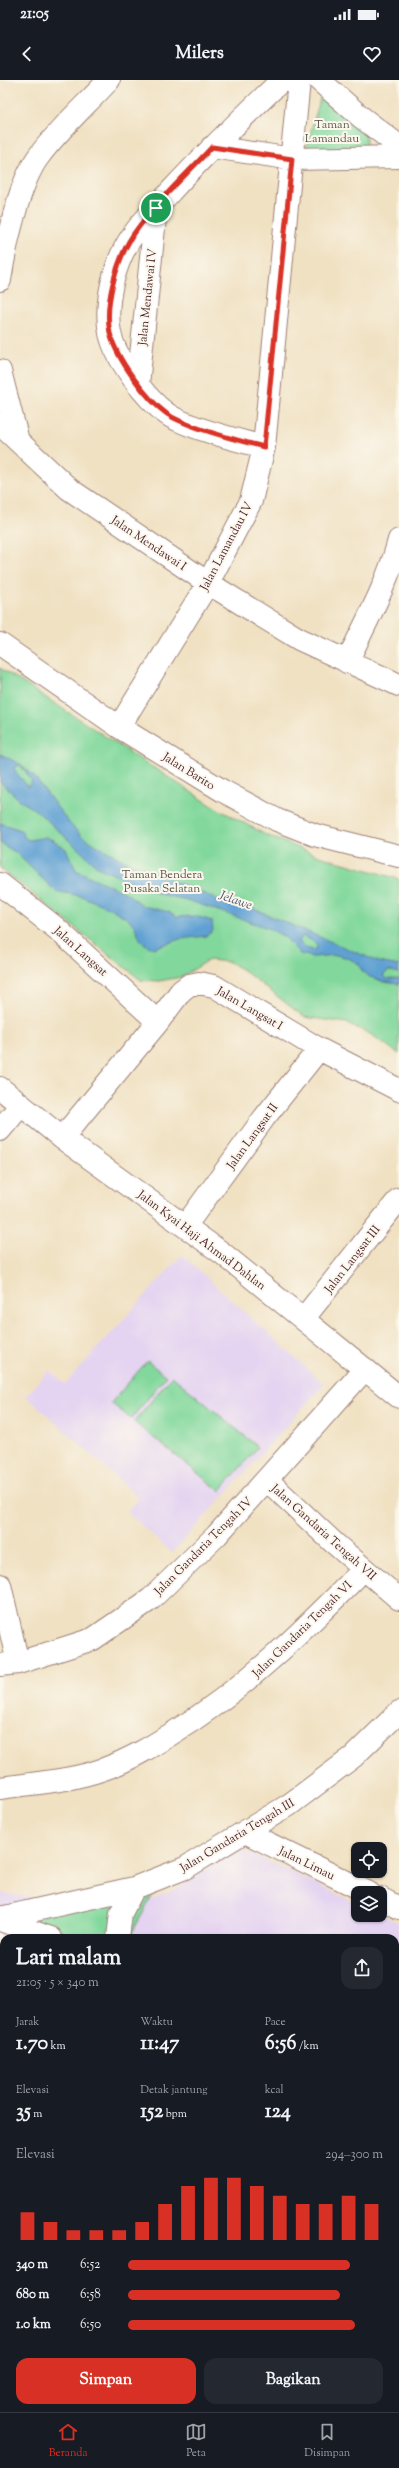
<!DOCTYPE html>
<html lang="id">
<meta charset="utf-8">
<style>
body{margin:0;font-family:"Sorts Mill Goudy",serif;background:#242831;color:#f1f3f6;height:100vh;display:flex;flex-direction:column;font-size:15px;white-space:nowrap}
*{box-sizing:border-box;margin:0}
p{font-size:13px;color:#9ea1a6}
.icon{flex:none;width:22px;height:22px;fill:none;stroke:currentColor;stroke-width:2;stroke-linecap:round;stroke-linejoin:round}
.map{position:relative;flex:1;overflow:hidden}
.panel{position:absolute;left:0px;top:1854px;width:399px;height:478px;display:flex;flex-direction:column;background:#171b24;border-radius:12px 12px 0 0;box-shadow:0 1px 3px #0004}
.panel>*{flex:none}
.controls{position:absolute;left:351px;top:1762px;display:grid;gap:8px}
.controls a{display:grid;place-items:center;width:36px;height:36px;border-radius:8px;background:#171b24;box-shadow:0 1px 3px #0004;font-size:20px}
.pin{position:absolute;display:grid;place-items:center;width:34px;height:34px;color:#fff;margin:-17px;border:2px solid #fff;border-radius:50%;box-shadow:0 1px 4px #0007}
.round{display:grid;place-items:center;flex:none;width:42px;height:42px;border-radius:12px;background:#242831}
.head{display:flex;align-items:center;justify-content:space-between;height:68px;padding:0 16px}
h1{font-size:22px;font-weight:800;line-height:30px}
.figures{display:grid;grid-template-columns:repeat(3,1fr);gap:6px;height:68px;padding:4px 16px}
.figures div{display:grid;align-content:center}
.figures b{font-size:20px;font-weight:800}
.figures small{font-size:11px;font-weight:400}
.figures p{font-size:11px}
.chart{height:112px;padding:8px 16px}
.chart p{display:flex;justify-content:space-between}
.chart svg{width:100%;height:72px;margin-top:4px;stroke:#d93025;stroke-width:6}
.cta{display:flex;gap:8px;margin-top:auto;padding:8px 16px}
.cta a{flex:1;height:46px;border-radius:12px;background:#d93025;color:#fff;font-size:16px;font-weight:800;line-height:46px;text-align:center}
.cta a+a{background:#242831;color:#f1f3f6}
ul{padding:0 16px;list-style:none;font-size:13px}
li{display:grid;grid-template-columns:64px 48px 1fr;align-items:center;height:30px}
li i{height:10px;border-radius:5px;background:#d93025}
.status{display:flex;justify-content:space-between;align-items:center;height:28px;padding:0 20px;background:#171b24;direction:ltr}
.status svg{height:11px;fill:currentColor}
header{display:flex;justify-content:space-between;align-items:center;height:52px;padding:0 16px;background:#171b24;font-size:18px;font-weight:800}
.dock{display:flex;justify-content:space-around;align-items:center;height:56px;border-top:1px solid #363941;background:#171b24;font-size:11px;color:#9ea1a6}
.dock a{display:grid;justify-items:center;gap:2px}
.dock .selected{color:#d93025}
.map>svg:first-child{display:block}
.built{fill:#e4d3f1}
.green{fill:#82d89c;stroke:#667c64}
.water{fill:#60a1d3;stroke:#55607f;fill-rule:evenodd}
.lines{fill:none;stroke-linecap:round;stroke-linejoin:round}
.river{stroke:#60a1d3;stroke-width:28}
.minor-casing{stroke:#9d8076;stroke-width:24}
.major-casing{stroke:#9d8076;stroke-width:24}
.minor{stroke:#fff;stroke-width:22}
.major{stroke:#fff;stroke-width:22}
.route-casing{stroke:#fff;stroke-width:8}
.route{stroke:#d93025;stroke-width:5}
.labels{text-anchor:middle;stroke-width:4;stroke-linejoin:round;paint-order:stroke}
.park-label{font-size:12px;fill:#5b564d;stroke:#fbf7ec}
.street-label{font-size:12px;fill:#4a1f2b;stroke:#fbf7ec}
.water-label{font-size:13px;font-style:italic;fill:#53536e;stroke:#fbf7ec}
</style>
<div class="status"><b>21:05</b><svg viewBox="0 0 49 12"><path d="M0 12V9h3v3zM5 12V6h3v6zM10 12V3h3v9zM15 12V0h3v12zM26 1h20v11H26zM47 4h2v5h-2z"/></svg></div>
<header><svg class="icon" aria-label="back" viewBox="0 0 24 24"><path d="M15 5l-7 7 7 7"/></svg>Milers<svg class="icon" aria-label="heart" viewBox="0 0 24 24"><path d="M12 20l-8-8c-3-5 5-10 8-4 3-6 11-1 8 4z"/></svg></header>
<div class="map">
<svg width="399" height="2332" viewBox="0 0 399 2332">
<rect width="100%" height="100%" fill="#fbf7ec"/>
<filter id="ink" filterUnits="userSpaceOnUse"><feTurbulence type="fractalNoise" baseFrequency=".025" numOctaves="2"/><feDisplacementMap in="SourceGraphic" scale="8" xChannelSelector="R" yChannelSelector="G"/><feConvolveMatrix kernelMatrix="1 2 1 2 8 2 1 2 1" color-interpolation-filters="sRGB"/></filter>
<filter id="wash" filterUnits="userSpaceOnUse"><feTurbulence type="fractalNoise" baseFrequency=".012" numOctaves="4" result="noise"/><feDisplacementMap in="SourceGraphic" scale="16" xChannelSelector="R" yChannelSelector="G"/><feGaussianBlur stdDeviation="0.9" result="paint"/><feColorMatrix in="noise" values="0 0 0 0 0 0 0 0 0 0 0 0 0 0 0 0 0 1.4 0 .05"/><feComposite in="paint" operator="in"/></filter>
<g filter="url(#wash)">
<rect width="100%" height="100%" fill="#f0e1c2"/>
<path class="built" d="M 182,1175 L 324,1304 L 172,1473 L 127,1432 L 139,1418 L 26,1316 L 49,1290 L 65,1304 Z
M 236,1766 L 358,1824 L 358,1835 L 380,1834 L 399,1843 L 399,2122 L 395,2122 L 395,1858 L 4,1858 L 4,1910 L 0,1909 L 0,1813 L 121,1831 L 179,1808 Z"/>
<path class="green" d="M 321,16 L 366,54 L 366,68 L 304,75 Z
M 0,588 L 211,725 L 266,755 L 319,776 L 399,799 L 399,974 L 372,955 L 347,943 L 304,937 L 243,890 L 229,882 L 209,880 L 181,897 L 159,901 L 141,900 L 0,788 Z
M 147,1281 L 166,1296 L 131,1339 L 111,1323 Z
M 172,1296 L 258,1367 L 220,1411 L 134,1342 Z
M 154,1813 L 129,1858 L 35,1858 L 0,1831 Z"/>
<path class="water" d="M 0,674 L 20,684 L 33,695 L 70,744 L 84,758 L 123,780 L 222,821 L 249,827 L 379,882 L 399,886 L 399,893 L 389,891 L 383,895 L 386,899 L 399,899 L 399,904 L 384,902 L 370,897 L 363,892 L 359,884 L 348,878 L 337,875 L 313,877 L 300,874 L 285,857 L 268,848 L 187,820 L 159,814 L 99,788 L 37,731 L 21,721 L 0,702 ZM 19,685 L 23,688 L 32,701 L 28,707 L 16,692 L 14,688 ZM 303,856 L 316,863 L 317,869 C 310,871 302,867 299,861 Z
M 0,743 L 21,750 L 25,758 L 29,760 L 46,757 L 53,760 L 66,769 L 76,790 L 128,814 L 143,826 L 169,832 L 176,837 L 195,836 L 212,841 L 213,851 L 206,856 L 180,859 L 154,868 L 148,866 L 141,861 L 134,845 L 125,837 L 110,828 L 81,816 L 55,811 L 15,772 L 0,763 Z"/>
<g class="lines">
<path class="river" d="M 311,2332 L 315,2328"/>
</g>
</g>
<g filter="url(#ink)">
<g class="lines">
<g class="minor-casing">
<path id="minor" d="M 319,0 L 361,37 L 399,66
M 212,67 L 293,79 L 399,77
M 0,200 C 5,167 19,102 39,76 C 59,49 86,25 109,0
M 0,291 L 18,361
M 138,305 L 156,128
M 0,344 L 69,409 L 208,503 L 299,559 L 399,605
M 264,367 C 240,361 185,347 167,334 C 146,319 115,278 110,253 C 104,222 115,180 133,155 C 144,139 159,125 171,111 C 207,72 244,36 282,0
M 0,564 L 119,647 L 223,711 L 277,740 L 315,755 L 399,776
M 347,582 C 366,542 388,503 399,460
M 119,647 L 208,503 L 251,421 L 264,367 L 299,0
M 0,804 L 56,848 L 158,942
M 62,1058 L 158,942 L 181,911 L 189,905 L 199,903 L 214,906 L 319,969 L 399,1010
M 186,1145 L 264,1038 L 319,969
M 304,1238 L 399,1119
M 267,1400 L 334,1463 L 399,1519
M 0,1505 L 18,1583
M 0,1585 L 18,1583 L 93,1559 L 151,1519 L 217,1455 L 365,1289
M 0,1708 C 35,1703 71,1701 104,1689 C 130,1680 154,1665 176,1651 C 248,1606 305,1549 364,1489
M 245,1752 L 369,1813
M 380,1818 L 399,1828
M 0,1840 L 51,1858
M 395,2009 L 399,2010
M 0,2081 L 4,2081
M 0,2187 L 4,2188
M 395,2194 L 399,2198
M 0,2292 L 4,2295
M 191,2328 L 191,2332
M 72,2332 L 73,2328"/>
</g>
<g class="major-casing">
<path id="major" d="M 0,1008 L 62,1058 L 222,1173 L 399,1317
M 0,1050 L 21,1025
M 0,1838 L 134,1808 L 185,1788 L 289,1725 L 353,1677 L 399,1632
M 118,1858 L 121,1833 L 134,1808"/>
</g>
<use href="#minor" class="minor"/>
<use href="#major" class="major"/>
</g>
</g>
<g class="lines" filter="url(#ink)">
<g class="route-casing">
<path id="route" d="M 212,67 L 292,79 L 264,367 C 240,361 186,347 167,334 C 146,319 116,278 110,253 C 104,224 117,179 133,155 C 154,124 186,95 212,67 Z"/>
</g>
<use href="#route" class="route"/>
</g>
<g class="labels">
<g class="park-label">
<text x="332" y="48">Taman<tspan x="332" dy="14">Lamandau</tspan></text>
<text x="162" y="798">Taman Bendera<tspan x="162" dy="14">Pusaka Selatan</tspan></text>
</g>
<g class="street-label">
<text transform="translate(147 217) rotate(-84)" y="4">Jalan Mendawai IV</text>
<text transform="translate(149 463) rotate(34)" y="4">Jalan Mendawai I</text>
<text transform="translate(226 466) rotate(-62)" y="4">Jalan Lamandau IV</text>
<text transform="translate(189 691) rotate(32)" y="4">Jalan Barito</text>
<text transform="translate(81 871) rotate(42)" y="4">Jalan Langsat</text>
<text transform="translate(250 928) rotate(30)" y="4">Jalan Langsat I</text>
<text transform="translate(252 1056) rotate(-54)" y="4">Jalan Langsat II</text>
<text transform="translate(202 1160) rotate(37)" y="4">Jalan Kyai Haji Ahmad Dahlan</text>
<text transform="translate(352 1179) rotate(-52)" y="4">Jalan Langsat III</text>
<text transform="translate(324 1452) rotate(42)" y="4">Jalan Gandaria Tengah VII</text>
<text transform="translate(203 1466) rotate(-45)" y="4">Jalan Gandaria Tengah IV</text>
<text transform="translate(302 1549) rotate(-44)" y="4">Jalan Gandaria Tengah VI</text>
<text transform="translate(237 1755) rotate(-31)" y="4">Jalan Gandaria Tengah III</text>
<text transform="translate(307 1783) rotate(26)" y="4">Jalan Limau</text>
</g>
<g class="water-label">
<text transform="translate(236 819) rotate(19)" y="5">Jelawe</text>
</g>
</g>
</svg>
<div class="controls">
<a><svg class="icon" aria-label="locate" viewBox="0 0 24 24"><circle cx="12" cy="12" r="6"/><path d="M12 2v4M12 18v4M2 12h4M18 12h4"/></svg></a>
<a><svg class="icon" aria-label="layers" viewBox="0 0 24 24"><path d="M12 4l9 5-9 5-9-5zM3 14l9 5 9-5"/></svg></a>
</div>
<div class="pin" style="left:156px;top:128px;background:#1e9e55"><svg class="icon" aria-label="arrive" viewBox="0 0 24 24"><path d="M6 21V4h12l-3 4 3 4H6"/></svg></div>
<section class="panel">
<div class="head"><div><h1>Lari malam</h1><p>21:05 · 5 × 340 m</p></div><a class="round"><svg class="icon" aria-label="share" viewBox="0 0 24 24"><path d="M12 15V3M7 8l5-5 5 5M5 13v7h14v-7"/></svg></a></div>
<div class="figures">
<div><p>Jarak</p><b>1.70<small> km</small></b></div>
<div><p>Waktu</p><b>11:47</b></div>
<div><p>Pace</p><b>6:56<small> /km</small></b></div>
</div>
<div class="figures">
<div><p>Elevasi</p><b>35<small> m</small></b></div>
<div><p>Detak jantung</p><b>152<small> bpm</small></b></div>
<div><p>kcal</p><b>124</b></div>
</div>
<div class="chart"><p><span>Elevasi</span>294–300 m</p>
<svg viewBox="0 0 160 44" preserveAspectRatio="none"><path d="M5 44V27M15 44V33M25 44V38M35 44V38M45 44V38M55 44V33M65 44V22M75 44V11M85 44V6M95 44V6M105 44V11M115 44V17M125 44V22M135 44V22M145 44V17M155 44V22"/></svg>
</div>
<ul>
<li><b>340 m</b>6:52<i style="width:87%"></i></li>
<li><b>680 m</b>6:58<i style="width:83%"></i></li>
<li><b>1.0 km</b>6:50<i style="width:89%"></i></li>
</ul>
<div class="cta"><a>Simpan</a><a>Bagikan</a></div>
</section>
</div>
<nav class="dock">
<a class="selected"><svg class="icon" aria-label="home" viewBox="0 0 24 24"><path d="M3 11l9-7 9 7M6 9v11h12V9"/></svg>Beranda</a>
<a><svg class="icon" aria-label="map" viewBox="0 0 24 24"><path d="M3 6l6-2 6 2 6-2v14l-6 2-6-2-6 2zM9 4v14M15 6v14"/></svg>Peta</a>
<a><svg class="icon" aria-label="saved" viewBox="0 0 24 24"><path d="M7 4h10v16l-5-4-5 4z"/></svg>Disimpan</a>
</nav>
